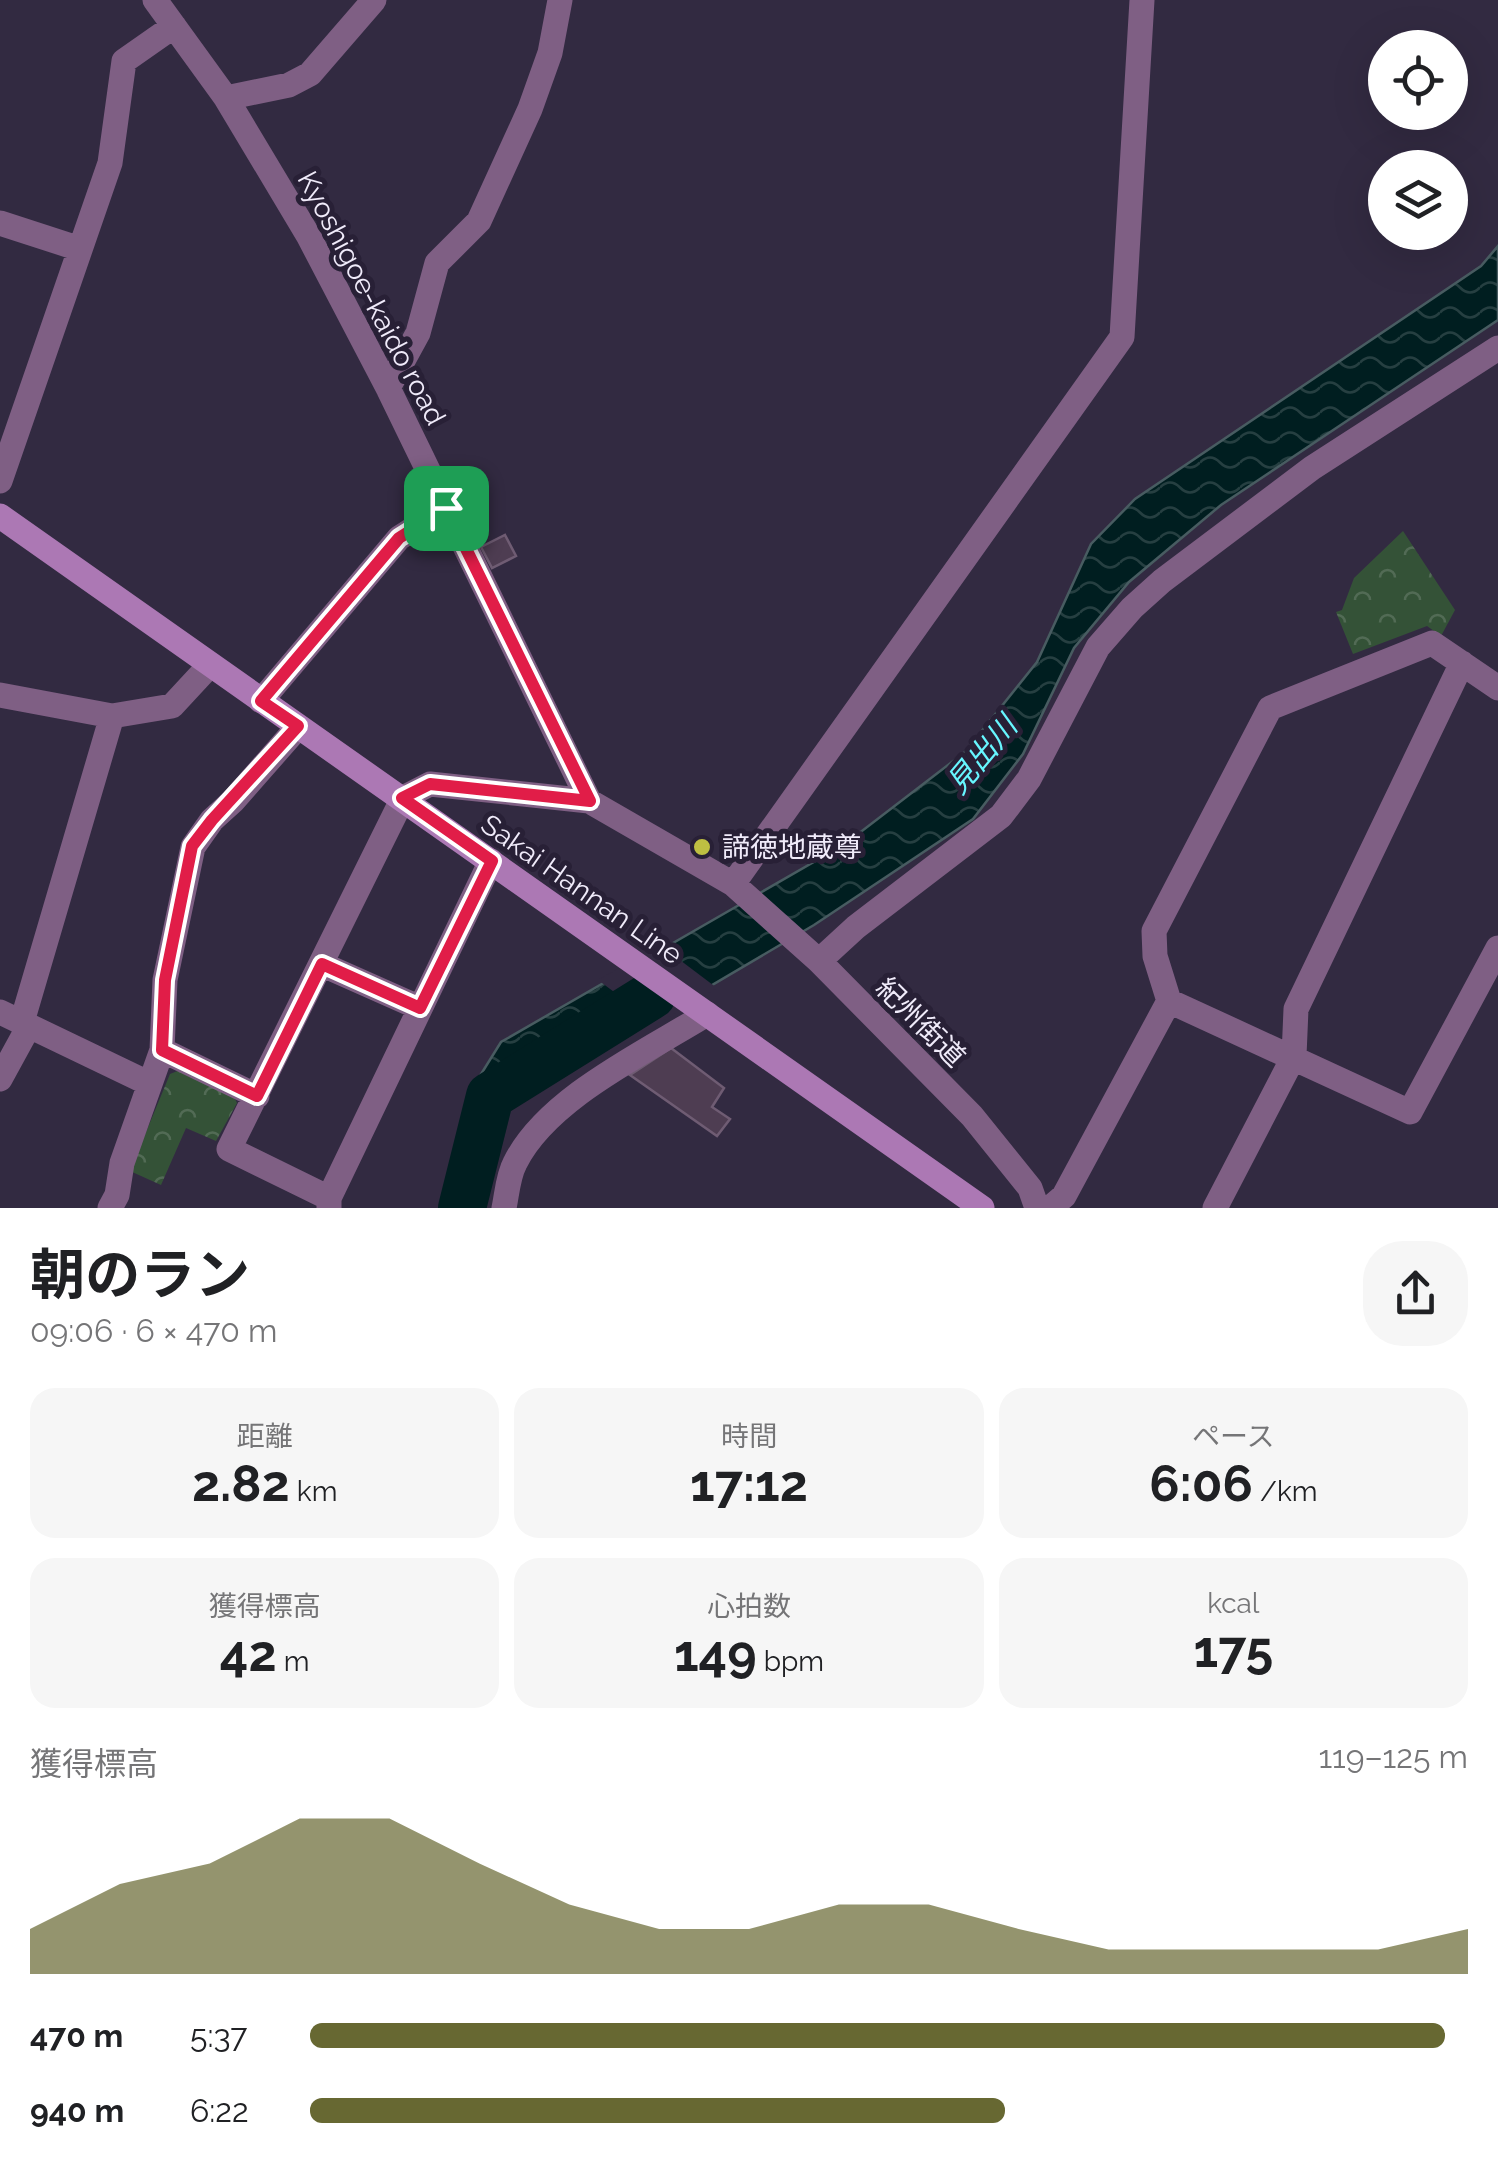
<!DOCTYPE html>
<html lang="ja">
<meta charset="utf-8">
<style>
body{margin:0;font-family:Raleway,"Noto Sans JP",sans-serif;background:#f6f6f6;color:#202124;height:100vh;display:flex;flex-direction:column;font-size:38px;white-space:nowrap}
*{box-sizing:border-box;margin:0}
p{font-size:32px;color:#757577}
.icon{flex:none;width:55px;height:55px;fill:none;stroke:currentColor;stroke-width:2;stroke-linecap:round;stroke-linejoin:round}
.map{position:relative;height:1208px;overflow:hidden}
.details{display:flex;flex-direction:column;background:#fff;flex:1}
.details>*{flex:none}
.controls{position:absolute;left:1368px;top:30px;display:grid;gap:20px}
.controls a{display:grid;place-items:center;width:100px;height:100px;border-radius:50%;background:#fff;box-shadow:0 10px 40px #0002;font-size:50px}
.pin{position:absolute;display:grid;place-items:center;width:85px;height:85px;color:#fff;margin:-42px;border-radius:20px;box-shadow:0 5px 15px #0006}
.round{display:grid;place-items:center;flex:none;width:105px;height:105px;border-radius:40px;background:#f6f6f6}
.overview{display:flex;align-items:center;justify-content:space-between;height:170px;padding:0 30px}
h1{font-size:55px;font-weight:700;line-height:75px}
.stats{display:grid;grid-template-columns:repeat(3,1fr);gap:15px;height:170px;padding:10px 30px}
.stats div{display:grid;align-content:center;border-radius:25px;background:#f6f6f6;text-align:center}
.stats b{font-size:50px;font-weight:700}
.stats small{font-size:28px;font-weight:400}
.stats p{font-size:28px}
.chart{height:280px;padding:20px 30px}
.chart p{display:flex;justify-content:space-between}
.chart svg{width:100%;height:180px;margin-top:10px;fill:#676832;opacity:.7}
ul{padding:0 30px;list-style:none;font-size:32px}
li{display:grid;grid-template-columns:160px 120px 1fr;align-items:center;height:75px}
li i{height:25px;border-radius:12px;background:#676832}
.map>svg:first-child{display:block}
.park{fill:url(#park-crowns)}
.water{fill:url(#water-waves);stroke:#485c61;stroke-width:2.5}
.pier{fill:#322a41}
.lines{fill:none;stroke-linecap:round;stroke-linejoin:round}
.river{stroke:#001e20;stroke-width:48}
.building{fill:#4e3d52;stroke:#6f5c73;stroke-width:2.5}
.street{stroke:#7f5f84;stroke-width:25}
.secondary{stroke:#ac78b4;stroke-width:25}
.route-casing{stroke:#fff;stroke-width:20}
.route{stroke:#e11d48;stroke-width:12}
.poi-dot{fill:#bebf42;stroke:#282036;stroke-width:4}
.labels{text-anchor:middle;stroke-width:10;stroke-linejoin:round;paint-order:stroke}
.street-label{font-size:28px;fill:#f0ebfa;stroke:#282036}
.poi-label{font-size:28px;fill:#f0ebfa;stroke:#282036;text-anchor:start}
.water-label{font-size:30px;font-style:italic;fill:#67f6ff;stroke:#282036}
</style>
<div class="map">
<svg width="1498" height="1208" viewBox="0 0 1498 1208">
<defs>
<pattern id="park-crowns" width="20" height="18" patternUnits="userSpaceOnUse" patternTransform="scale(2.5)"><rect width="20" height="18" fill="#345237"/><path d="M2 6a3 3 0 1 1 6 0M12 15a3 3 0 1 1 6 0" fill="none" stroke="#526b55"/></pattern>
<pattern id="water-waves" width="16" height="10" patternUnits="userSpaceOnUse" patternTransform="scale(2.5)"><rect width="16" height="10" fill="#001e20"/><path d="M0 5q4-4 8 0t8 0" fill="none" stroke="#263f41"/></pattern>
</defs>
<rect width="100%" height="100%" fill="#322a41"/>
<path class="park" d="M 1403,531 L 1455,610 L 1441,636 L 1427,626 L 1353,654 L 1336,612 L 1342,610 L 1354,578 Z
M 180,1070 L 231,1091 L 237,1103 L 216,1141 L 186,1128 L 161,1185 L 130,1171 L 170,1074 Z"/>
<path class="water" d="M 1498,246 L 1498,320 L 1221,505 L 1129,582 L 1074,648 L 1023,754 L 973,819 L 814,925 L 634,1031 L 582,1026 L 525,1059 L 499,1102 L 475,1208 L 446,1208 L 473,1087 L 501,1042 L 845,844 L 965,752 L 1037,662 L 1091,544 L 1135,499 L 1481,266 Z"/>
<path class="pier" d="M 660,945 L 717,988 L 657,1024 L 598,980 Z"/>
<g class="lines">
<path class="river" d="M 462,1208 L 490,1096 L 652,995"/>
</g>
<path class="building" d="M 505,535 L 516,556 L 492,568 L 481,547 Z
M 671,1048 L 724,1088 L 712,1107 L 730,1119 L 717,1136 L 630,1075 Z"/>
<g class="lines">
<path class="street" d="M 155,0 L 226,98 L 308,235 L 388,388 L 589,801
M 226,98 L 289,85 L 310,74 L 374,0
M 0,223 L 80,249
M 388,388 L 418,333 L 437,263 L 479,221 L 530,109 L 550,53 L 560,0
M 0,481 L 110,163 L 124,61 L 174,26
M 1498,688 L 1432,643 L 1270,708 L 1154,931 L 1155,956 L 1169,1001 L 1410,1112 L 1498,948
M 0,695 L 112,716 L 172,706 L 210,665
M 261,701 L 399,538 L 446,508
M 733,884 L 1122,337 L 1142,0
M 819,961 L 856,927 L 1001,816 L 1029,779 L 1098,647 L 1132,608 L 1162,581 L 1312,468 L 1498,348
M 321,964 L 420,1008
M 0,1012 L 150,1084
M 22,1022 L 112,716
M 162,1050 L 257,1096
M 0,1079 L 29,1026
M 329,1198 L 491,861
M 110,1208 L 117,1195 L 122,1163 L 162,1050 L 165,980 L 193,847 L 212,820 L 233,801 L 298,727
M 329,1208 L 329,1198 L 229,1149 L 403,798 L 430,784 L 589,801 L 733,884 L 819,961 L 972,1116 L 1030,1188 L 1037,1208
M 504,1208 C 507,1194 508,1176 515,1163 C 547,1098 646,1052 707,1014
M 1050,1208 L 1064,1196 L 1169,1001
M 1215,1208 L 1294,1056 L 1296,1009 L 1462,663"/>
<path class="secondary" d="M 0,516 L 982,1208"/>
</g>
<g class="lines">
<g class="route-casing">
<path id="route" d="M 446,508 L 590,801 L 430,784 L 402,798 L 492,861 L 420,1008 L 322,964 L 257,1096 L 162,1050 L 165,980 L 192,846 L 212,820 L 298,726 L 261,701 L 399,538 Z"/>
</g>
<use href="#route" class="route"/>
</g>
<circle class="poi-dot" cx="702" cy="847" r="10"/>
<g class="labels">
<g class="street-label">
<text transform="translate(372 298) rotate(62)" y="10">Kyoshigoe-kaido road</text>
<text transform="translate(582 889) rotate(35)" y="10">Sakai Hannan Line</text>
<text transform="translate(921 1022) rotate(45)" y="10">紀州街道</text>
</g>
<g class="poi-label">
<text x="722" y="857">諦徳地蔵尊</text>
</g>
<g class="water-label">
<text transform="translate(982 755) rotate(-50)" y="10">見出川</text>
</g>
</g>
</svg>
<div class="controls">
<a><svg class="icon" aria-label="locate" viewBox="0 0 24 24"><circle cx="12" cy="12" r="6"/><path d="M12 2v4M12 18v4M2 12h4M18 12h4"/></svg></a>
<a><svg class="icon" aria-label="layers" viewBox="0 0 24 24"><path d="M12 4l9 5-9 5-9-5zM3 14l9 5 9-5"/></svg></a>
</div>
<div class="pin" style="left:446px;top:508px;background:#1e9e55"><svg class="icon" aria-label="arrive" viewBox="0 0 24 24"><path d="M6 21V4h12l-3 4 3 4H6"/></svg></div>
</div>
<section class="details">
<div class="overview"><div><h1>朝のラン</h1><p>09:06 · 6 × 470 m</p></div><a class="round"><svg class="icon" aria-label="share" viewBox="0 0 24 24"><path d="M12 15V3M7 8l5-5 5 5M5 13v7h14v-7"/></svg></a></div>
<div class="stats">
<div><p>距離</p><b>2.82<small> km</small></b></div>
<div><p>時間</p><b>17:12</b></div>
<div><p>ペース</p><b>6:06<small> /km</small></b></div>
</div>
<div class="stats">
<div><p>獲得標高</p><b>42<small> m</small></b></div>
<div><p>心拍数</p><b>149<small> bpm</small></b></div>
<div><p>kcal</p><b>175</b></div>
</div>
<div class="chart"><p><span>獲得標高</span>119–125 m</p>
<svg viewBox="0 0 160 44" preserveAspectRatio="none"><path d="M0 44V33L10 22L20 17L30 6L40 6L50 17L60 27L70 33L80 33L90 27L100 27L110 33L120 38L130 38L140 38L150 38L160 33V44z"/></svg>
</div>
<ul>
<li><b>470 m</b>5:37<i style="width:98%"></i></li>
<li><b>940 m</b>6:22<i style="width:60%"></i></li>
</ul>
</section>
